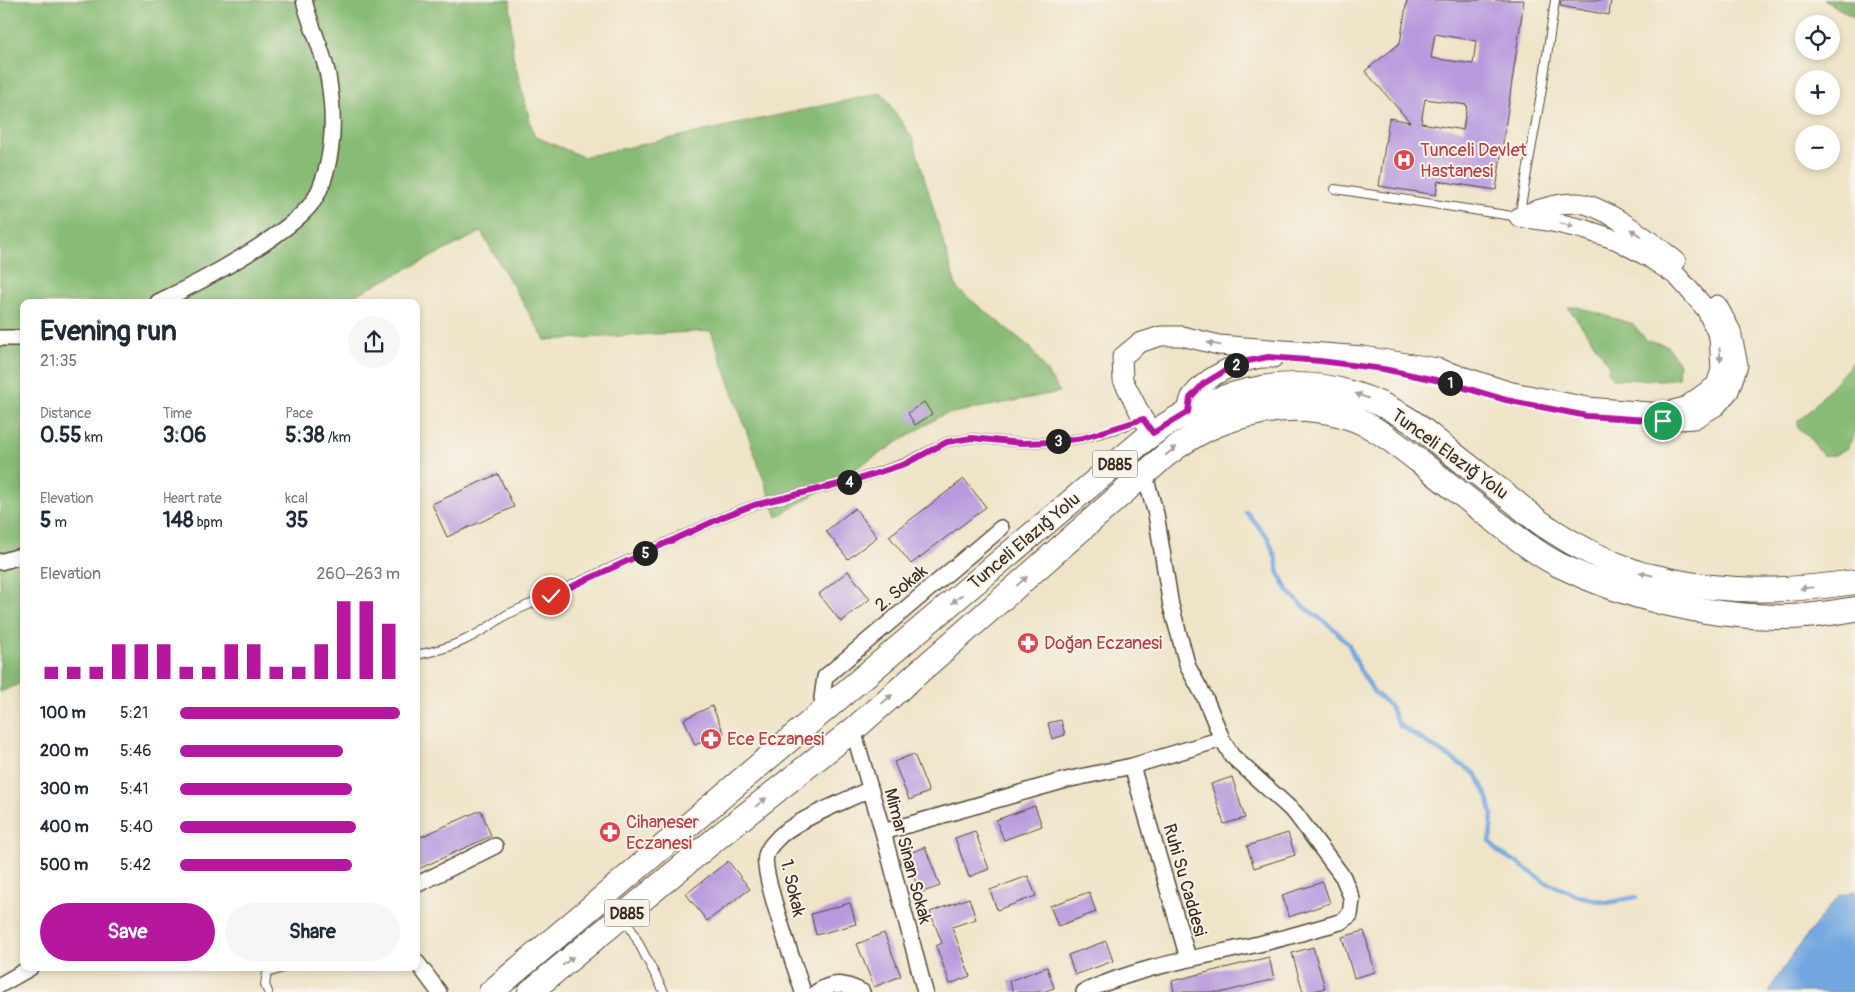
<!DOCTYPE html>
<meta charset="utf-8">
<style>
body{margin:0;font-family:Pangolin,sans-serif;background:#f6f6f7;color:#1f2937;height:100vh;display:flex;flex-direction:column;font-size:19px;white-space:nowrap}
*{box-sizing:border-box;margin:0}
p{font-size:16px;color:#747a83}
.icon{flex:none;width:28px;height:28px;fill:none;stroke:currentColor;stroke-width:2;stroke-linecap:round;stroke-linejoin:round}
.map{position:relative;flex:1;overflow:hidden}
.side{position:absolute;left:20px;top:299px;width:400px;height:672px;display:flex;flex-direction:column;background:#fff;border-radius:10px;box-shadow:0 2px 8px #0003}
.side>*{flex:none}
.fabs{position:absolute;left:1795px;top:15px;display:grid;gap:10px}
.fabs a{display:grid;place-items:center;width:45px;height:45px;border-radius:50%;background:#fff;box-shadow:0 2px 8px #0003;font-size:25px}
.pin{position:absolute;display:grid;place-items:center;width:42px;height:42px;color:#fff;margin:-21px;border:2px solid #fff;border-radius:50%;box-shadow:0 1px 5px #0007}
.km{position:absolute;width:25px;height:25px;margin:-12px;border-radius:50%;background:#222;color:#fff;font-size:14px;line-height:25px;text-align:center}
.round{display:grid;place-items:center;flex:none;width:52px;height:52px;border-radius:26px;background:#f6f6f7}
.head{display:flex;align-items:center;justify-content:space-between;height:85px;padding:0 20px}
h1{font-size:28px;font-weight:700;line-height:38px}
.stats{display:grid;grid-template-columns:repeat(3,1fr);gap:8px;height:85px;padding:5px 20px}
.stats div{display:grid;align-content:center}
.stats b{font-size:21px;font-weight:700}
.stats small{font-size:14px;font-weight:400}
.stats p{font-size:14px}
.chart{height:140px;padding:10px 20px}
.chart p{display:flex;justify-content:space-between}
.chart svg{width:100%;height:90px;margin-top:5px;stroke:#b5179e;stroke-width:6}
.primary-button{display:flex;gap:10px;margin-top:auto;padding:10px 20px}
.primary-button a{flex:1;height:58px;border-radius:30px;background:#b5179e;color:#fff;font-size:20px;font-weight:700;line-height:58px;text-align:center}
.primary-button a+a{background:#f6f6f7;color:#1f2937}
ul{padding:0 20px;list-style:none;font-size:16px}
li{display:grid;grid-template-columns:80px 60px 1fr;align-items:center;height:38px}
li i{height:12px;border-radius:6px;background:#b5179e}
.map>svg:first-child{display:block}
.forest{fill:#88bc76;stroke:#62734a}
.water{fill:#73a7e0;stroke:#57687f}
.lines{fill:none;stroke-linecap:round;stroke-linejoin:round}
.stream{stroke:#73a7e0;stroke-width:4.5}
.building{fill:#b799de;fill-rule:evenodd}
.service-casing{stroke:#564637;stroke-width:10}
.minor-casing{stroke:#564637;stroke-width:18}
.tertiary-casing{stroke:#564637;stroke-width:21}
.primary-casing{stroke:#564637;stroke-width:26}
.service{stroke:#fff;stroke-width:8}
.minor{stroke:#fff;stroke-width:15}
.tertiary{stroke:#fff;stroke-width:19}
.primary{stroke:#fff;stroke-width:24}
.oneway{fill:#a79f9a}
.route-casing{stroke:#fff;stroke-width:10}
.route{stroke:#b5179e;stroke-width:6}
.labels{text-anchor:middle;stroke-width:4;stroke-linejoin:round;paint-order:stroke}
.shield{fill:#f7f3e8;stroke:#73665b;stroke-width:1}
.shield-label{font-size:16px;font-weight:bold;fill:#3b2a1e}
.health-label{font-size:18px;fill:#be3a42;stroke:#f7f3e8;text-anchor:start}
.street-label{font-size:18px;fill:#3b2a1e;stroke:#f7f3e8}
</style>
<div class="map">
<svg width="1855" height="992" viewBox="0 0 1855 992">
<rect width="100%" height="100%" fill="#f7f3e8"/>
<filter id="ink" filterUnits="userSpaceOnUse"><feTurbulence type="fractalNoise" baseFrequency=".02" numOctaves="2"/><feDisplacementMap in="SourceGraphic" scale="10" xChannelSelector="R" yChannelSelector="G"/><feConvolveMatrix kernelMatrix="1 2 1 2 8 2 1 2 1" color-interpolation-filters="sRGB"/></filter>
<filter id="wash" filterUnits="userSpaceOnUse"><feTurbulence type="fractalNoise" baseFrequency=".0096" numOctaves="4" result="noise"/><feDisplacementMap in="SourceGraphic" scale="20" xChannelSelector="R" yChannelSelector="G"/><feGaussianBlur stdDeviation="1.12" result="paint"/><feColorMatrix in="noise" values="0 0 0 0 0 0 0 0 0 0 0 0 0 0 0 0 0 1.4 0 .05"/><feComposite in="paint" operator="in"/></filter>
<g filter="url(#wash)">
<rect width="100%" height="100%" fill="#efe4c7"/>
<path class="forest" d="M 0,0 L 510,0 L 513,56 L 534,136 L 583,157 L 882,93 L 913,139 L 957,289 L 1030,347 L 1060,392 L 942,415 L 777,517 L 711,331 L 545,340 L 481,232 L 341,302 L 24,302 L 24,682 L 0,692 Z
M 1824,0 L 1855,0 L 1855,18 Z
M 1568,307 L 1577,307 L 1633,324 L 1646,340 L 1668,346 L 1679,364 L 1678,378 L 1665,380 L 1613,379 L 1608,372 L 1609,364 Z
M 1855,360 L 1855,434 L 1847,448 L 1835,455 L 1823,456 L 1809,437 L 1798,428 L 1798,420 L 1804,417 Z"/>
<path class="water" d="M 1855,891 L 1855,992 L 1768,992 L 1795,951 L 1826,911 L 1840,895 Z"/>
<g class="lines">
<path class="stream" d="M 1246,512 L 1268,538 L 1275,556 L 1279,574 L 1288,591 L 1303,606 L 1333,628 L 1349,645 L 1360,670 L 1374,692 L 1390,706 L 1399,725 L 1476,774 L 1488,798 L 1492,815 L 1490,841 L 1498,852 L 1515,861 L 1545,882 L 1579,896 L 1607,903 L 1636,897"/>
</g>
<g id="blocks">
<path class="building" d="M 1407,0 L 1524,0 L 1496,190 L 1438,181 L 1436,195 L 1379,186 L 1389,118 L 1410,122 L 1365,71 L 1400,43 ZM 1435,34 L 1476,41 L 1473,64 L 1431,58 ZM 1425,99 L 1467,105 L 1463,130 L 1421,123 Z
M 1561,0 L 1611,0 L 1609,15 L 1560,6 Z
M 924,402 L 932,414 L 915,425 L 908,413 Z
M 498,474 L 514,507 L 447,537 L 432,504 Z
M 964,479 L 986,507 L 911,564 L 889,536 Z
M 855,508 L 877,537 L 848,559 L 826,531 Z
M 848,571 L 870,599 L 841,622 L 819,594 Z
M 712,706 L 724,733 L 695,745 L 684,719 Z
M 1061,720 L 1065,735 L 1052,739 L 1048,723 Z
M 914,754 L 929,792 L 909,800 L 894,762 Z
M 1232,777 L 1245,818 L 1224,824 L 1211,784 Z
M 1035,806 L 1042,826 L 1004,840 L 996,820 Z
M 481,810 L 491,836 L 416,870 L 416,839 Z
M 975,831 L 989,869 L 969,877 L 955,838 Z
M 1288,833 L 1295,855 L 1254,868 L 1247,846 Z
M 925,847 L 940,886 L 920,893 L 905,855 Z
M 728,861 L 750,889 L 707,921 L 686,894 Z
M 1028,876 L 1036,896 L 997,910 L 990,890 Z
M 1323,882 L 1330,903 L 1289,917 L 1282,895 Z
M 1089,892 L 1096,912 L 1058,926 L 1050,906 Z
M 969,898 L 976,919 L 952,927 L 970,976 L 950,984 L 936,946 L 942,943 L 930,912 Z
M 850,903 L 856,924 L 816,935 L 811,914 Z
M 1364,931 L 1375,972 L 1354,978 L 1342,937 Z
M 884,933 L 901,976 L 874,987 L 857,944 Z
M 1106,941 L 1113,961 L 1075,975 L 1068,955 Z
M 1313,947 L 1325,988 L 1311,992 L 1303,992 L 1292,953 Z
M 1269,957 L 1274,979 L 1224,992 L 1174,992 L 1172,981 Z
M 1047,967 L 1054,988 L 1042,992 L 1013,992 L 1009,981 Z"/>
</g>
</g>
<g filter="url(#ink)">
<use href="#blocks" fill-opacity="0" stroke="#564637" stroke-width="1"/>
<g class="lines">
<g class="service-casing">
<path id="service" d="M 1335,189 L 1519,217 L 1543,83 L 1555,0
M 416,655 C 454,648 475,637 506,615 L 723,517 L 754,505 L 855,480 L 905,463 L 947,442 L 973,438 L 1021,443 L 1055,442 L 1083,438 L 1116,429 L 1143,419
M 625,917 L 664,992
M 268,992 L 265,985 L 267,973 L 283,968"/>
</g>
<g class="minor-casing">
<path id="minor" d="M 158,302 C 195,285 300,230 317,195 C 335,158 335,116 328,76 C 323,50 310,26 304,0
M 0,338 L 24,338
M 0,562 L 24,555
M 825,710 L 822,698 L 825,677 L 1001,528
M 853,730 L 883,832 L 925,992
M 1132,766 L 1188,958
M 883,832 L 1066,780 L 1132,766 L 1222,739
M 416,885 L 495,846
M 416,961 L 439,992
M 0,985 L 30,968
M 803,992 C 796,969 761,873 766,856 C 767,850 772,844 776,840 C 792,821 846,801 870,789
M 817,992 C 833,981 845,983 862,992
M 1084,992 C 1138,967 1197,958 1254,945 C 1283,939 1312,930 1340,922 L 1350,915 L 1352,899 L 1343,877 L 1295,813 L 1232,756 L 1222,739 L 1206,700 L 1188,667 L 1171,606 L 1156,514 L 1144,473"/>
</g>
<g class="tertiary-casing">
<path id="tertiary" d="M 1523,215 C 1540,209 1557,203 1576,203 C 1603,203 1654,244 1676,261
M 1188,412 C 1188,407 1189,401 1191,397 C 1206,375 1247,356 1273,358
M 1664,421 L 1694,419 L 1716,406 L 1729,391 L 1738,365 L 1731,331 L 1717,305
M 1153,433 L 1143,419 L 1123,380 L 1122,357 L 1139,343 L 1161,336 L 1182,336 L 1219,345 L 1363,356 L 1437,368 L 1508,391 L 1587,407 L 1662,413 L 1685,407 L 1716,385 L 1721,370 L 1719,337 L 1706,309 L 1677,276 L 1650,258 L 1617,240 L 1583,229 L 1548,221 L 1519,217"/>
</g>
<g class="primary-casing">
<path id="primary" d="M 491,992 L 1145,439 C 1180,413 1219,395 1262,388 C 1315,379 1366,392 1411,421 C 1424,430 1436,441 1448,450 C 1471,468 1493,485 1516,503 C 1527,512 1538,522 1550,529 C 1577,547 1608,562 1638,573 C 1647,576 1658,577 1668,580 C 1731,594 1792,591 1855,582
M 530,992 L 723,833 L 853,730 L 1166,455 C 1197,431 1224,419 1262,412 C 1295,405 1339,409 1369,426 C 1387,436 1403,449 1419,461 C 1444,481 1469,500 1494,520 C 1515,536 1535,553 1559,565 C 1626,598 1702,616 1776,617 C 1802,618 1829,613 1855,609"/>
</g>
<use href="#service" class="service"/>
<use href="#minor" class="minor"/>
<use href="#tertiary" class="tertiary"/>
<use href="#primary" class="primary"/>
</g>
<defs><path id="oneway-solid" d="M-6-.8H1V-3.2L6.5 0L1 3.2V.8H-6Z" transform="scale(1.25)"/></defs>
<g class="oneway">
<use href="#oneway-solid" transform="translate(1567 225) rotate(13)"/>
<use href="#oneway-solid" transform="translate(1636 233) rotate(-146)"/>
<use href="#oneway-solid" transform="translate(1214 344) rotate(-169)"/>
<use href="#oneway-solid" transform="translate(1720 355) rotate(86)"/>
<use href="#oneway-solid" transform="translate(1362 396) rotate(-159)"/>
<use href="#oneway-solid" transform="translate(1171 451) rotate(-38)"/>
<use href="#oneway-solid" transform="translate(1646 574) rotate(-166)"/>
<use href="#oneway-solid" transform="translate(1022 581) rotate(-41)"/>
<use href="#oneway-solid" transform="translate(1807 588) rotate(175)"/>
<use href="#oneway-solid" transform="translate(957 599) rotate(140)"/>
<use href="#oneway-solid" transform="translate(887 699) rotate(-41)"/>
<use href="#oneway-solid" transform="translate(761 802) rotate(-39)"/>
<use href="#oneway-solid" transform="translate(568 961) rotate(-39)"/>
</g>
</g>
<g class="lines" filter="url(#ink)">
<g class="route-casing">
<path id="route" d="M 551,596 L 723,517 L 754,505 L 855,480 L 905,464 L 947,442 L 972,438 L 1021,443 L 1055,442 L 1083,438 L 1143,419 L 1153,433 L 1188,412 L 1190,398 L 1203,384 L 1238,363 L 1268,357 L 1320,361 L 1383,369 L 1445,382 L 1506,400 L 1587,416 L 1663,421"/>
</g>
<use href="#route" class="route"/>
</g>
<defs>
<g id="hospital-disc" transform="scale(1.125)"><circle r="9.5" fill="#e0444e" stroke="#f7f3e8"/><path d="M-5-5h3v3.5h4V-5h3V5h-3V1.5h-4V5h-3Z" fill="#fff"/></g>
<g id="pharmacy-disc" transform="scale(1.125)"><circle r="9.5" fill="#e0444e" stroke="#f7f3e8"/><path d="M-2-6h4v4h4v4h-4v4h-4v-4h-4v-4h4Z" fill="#fff"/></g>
</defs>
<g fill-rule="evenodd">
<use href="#hospital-disc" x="1404" y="160"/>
<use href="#pharmacy-disc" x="1028" y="643"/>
<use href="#pharmacy-disc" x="711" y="739"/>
<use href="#pharmacy-disc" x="610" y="832"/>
</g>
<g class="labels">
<g class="shield">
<rect x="1092.5" y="450.5" width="45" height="27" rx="4"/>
<rect x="604.5" y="899.5" width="45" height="27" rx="4"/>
</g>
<g class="shield-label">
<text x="1115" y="470">D885</text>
<text x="627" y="919">D885</text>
</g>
<g class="health-label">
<text x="1420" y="156">Tunceli Devlet<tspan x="1420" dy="21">Hastanesi</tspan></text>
<text x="1044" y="649">Doğan Eczanesi</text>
<text x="727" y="745">Ece Eczanesi</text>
<text x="626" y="828">Cihaneser<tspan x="626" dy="21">Eczanesi</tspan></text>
</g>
<g class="street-label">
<text transform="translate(1450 454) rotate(36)" y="6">Tunceli Elazığ Yolu</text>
<text transform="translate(1024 541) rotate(-40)" y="6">Tunceli Elazığ Yolu</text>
<text transform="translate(901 588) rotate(-40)" y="6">2. Sokak</text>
<text transform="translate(908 856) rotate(75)" y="6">Mimar Sinan Sokak</text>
<text transform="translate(1185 880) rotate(74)" y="6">Ruhi Su Caddesi</text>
<text transform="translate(793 888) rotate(77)" y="6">1. Sokak</text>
</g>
</g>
</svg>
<div class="fabs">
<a><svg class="icon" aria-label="locate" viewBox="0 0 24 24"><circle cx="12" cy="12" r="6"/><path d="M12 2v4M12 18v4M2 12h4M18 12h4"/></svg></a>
<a>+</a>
<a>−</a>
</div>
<div class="pin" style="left:1663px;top:421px;background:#1e9e55"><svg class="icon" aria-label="arrive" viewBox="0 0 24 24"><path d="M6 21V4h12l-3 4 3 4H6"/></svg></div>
<div class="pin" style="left:551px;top:596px;background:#d93025"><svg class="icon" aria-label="check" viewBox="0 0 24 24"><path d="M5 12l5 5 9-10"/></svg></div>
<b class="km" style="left:1450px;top:383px">1</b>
<b class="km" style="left:1236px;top:365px">2</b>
<b class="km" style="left:1058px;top:441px">3</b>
<b class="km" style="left:849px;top:482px">4</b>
<b class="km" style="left:645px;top:553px">5</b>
<section class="side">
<div class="head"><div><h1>Evening run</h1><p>21:35</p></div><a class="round"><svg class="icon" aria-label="share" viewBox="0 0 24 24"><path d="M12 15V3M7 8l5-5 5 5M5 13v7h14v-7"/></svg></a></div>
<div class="stats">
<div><p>Distance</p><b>0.55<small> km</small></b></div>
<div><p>Time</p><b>3:06</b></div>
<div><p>Pace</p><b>5:38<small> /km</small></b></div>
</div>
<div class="stats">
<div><p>Elevation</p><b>5<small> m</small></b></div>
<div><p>Heart rate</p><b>148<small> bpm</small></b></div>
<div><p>kcal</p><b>35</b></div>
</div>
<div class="chart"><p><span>Elevation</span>260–263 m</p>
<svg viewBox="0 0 160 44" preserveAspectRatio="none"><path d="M5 44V38M15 44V38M25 44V38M35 44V27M45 44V27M55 44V27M65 44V38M75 44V38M85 44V27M95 44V27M105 44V38M115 44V38M125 44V27M135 44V6M145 44V6M155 44V17"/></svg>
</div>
<ul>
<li><b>100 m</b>5:21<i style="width:100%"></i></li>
<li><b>200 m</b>5:46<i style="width:74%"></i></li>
<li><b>300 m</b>5:41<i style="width:78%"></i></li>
<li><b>400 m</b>5:40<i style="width:80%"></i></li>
<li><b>500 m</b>5:42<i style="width:78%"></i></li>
</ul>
<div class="primary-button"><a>Save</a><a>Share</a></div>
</section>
</div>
